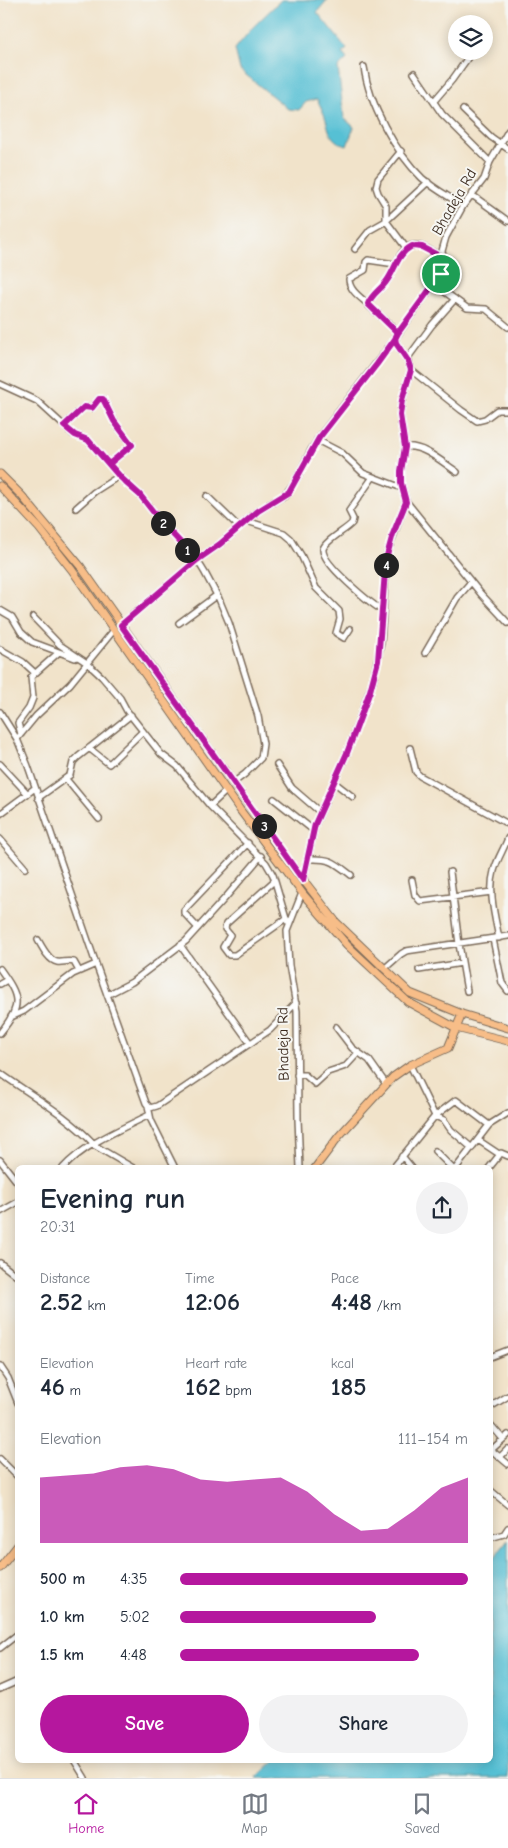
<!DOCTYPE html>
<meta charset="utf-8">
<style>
body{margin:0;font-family:"Comic Neue",sans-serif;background:#f2f2f3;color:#1f2937;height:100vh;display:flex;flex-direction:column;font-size:19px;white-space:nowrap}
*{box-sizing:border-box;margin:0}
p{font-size:16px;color:#747a83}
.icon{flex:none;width:28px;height:28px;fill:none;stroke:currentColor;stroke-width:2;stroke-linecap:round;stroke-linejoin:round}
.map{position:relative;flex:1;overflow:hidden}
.sheet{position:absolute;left:15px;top:1165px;width:478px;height:598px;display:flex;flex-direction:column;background:#fff;border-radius:8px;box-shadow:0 2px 12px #0003}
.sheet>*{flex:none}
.controls{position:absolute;left:448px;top:15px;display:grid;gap:10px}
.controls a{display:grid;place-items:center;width:45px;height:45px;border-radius:50%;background:#fff;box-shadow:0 2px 12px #0003;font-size:25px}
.pin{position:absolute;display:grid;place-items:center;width:42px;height:42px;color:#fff;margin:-21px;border:2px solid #fff;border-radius:50%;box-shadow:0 1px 5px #0007}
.km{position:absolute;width:25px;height:25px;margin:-12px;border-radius:50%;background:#222;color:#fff;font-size:14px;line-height:25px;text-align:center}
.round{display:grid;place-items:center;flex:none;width:52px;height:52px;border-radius:26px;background:#f2f2f3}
.headline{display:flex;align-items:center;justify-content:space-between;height:85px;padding:0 25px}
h1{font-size:28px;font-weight:700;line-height:38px}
.metrics{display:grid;grid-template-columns:repeat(3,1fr);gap:8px;height:85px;padding:5px 25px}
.metrics div{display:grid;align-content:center}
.metrics b{font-size:25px;font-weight:700}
.metrics small{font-size:14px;font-weight:400}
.metrics p{font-size:14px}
.chart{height:140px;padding:10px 25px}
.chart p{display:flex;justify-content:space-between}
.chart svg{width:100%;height:90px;margin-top:5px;fill:#b5179e;opacity:.7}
.button{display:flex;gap:10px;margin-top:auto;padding:10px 25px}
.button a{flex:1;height:58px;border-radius:30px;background:#b5179e;color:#fff;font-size:20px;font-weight:700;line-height:58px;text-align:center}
.button a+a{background:#f2f2f3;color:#1f2937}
ul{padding:0 25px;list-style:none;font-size:16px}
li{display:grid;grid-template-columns:80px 60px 1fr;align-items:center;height:38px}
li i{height:12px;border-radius:6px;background:#b5179e}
.tab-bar{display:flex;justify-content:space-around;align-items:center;height:70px;border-top:1px solid #e0e1e3;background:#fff;font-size:14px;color:#747a83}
.tab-bar a{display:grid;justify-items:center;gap:2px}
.tab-bar .on{color:#b5179e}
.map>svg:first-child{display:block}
.water{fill:#57c0d4;stroke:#497579}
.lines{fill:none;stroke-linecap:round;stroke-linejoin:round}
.minor-casing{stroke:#7b6b5a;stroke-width:8}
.major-casing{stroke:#7b6b5a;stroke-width:9}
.minor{stroke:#fff;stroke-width:5}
.major{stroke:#f7bd88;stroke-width:7}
.route-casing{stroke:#fff;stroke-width:10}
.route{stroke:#b5179e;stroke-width:6}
.labels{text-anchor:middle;stroke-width:4;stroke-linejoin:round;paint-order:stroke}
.street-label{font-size:15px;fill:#3b2a1e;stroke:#f6f6f2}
</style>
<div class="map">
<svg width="508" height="1778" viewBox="0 0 508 1778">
<rect width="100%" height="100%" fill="#f6f6f2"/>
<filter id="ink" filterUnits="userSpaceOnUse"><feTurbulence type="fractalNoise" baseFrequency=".02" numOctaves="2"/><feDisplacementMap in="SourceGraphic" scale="10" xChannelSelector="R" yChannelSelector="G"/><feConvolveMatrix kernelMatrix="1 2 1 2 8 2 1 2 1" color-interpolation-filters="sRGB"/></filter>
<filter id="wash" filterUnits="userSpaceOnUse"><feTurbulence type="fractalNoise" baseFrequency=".0096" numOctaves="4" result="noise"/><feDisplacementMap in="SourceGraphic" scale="20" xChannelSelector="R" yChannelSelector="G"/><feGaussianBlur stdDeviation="1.12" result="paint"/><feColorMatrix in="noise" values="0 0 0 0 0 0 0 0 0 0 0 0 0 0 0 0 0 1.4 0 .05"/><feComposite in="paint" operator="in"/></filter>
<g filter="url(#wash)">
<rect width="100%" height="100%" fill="#f1e3ca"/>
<path class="water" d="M 281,0 L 327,0 L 317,12 L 347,49 L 342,53 L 347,59 L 338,68 L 344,118 L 354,127 L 347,146 C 327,140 330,129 324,114 C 322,109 319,104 317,99 L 306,102 L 299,110 L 288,109 L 240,70 L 235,49 L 253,27 Z
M 508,1540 L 508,1778 L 256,1778 L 275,1760 L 490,1760 L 490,1563 Z"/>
</g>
<g filter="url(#ink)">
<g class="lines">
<g class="minor-casing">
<path id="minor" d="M 364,67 C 369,104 395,152 422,178 C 434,189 450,197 463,206
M 414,73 L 442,114 L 490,162
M 434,101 L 452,80 L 467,59
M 463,110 L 491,137 L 508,149
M 401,151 L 378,179 L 376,187 L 378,193 L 386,206 L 386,221 L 407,249
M 472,195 L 508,221
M 355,249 L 370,230 L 386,221 L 428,182
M 434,284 L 467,308 L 486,309 L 508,327
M 368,304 C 360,297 349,290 349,279 L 365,270 L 366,262 L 368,260 L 395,264
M 398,333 L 392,326 L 369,306 L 369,301 C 374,294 382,288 387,281 C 395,271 399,245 415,245 C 425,245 435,254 443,258
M 407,359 L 432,325 L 455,299
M 411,370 L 461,410 L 477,421 L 485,419 L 497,410 L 508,410
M 0,384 L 37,401 L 73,434 L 88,440 L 119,476 L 140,495 L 162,523 L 197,560 L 205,573 L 219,599 L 229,623 L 258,716 L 263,744 L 261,758 L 245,774 L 233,783
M 64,426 L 84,407 L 92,408 L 99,399 L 103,399 L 116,424 L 132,445 L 109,464
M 317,440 L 342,453 L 363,473 L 402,488
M 405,447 C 424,445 442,462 457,472
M 373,477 L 349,511 L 353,519 L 352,523 C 346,530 325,541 323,549 C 321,563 370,603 382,610
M 207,496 L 239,527
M 406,501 L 481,594 L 508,623
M 76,508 L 94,492 L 119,476
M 247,521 L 284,533 L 291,539 L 301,555 L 316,588 L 339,611 L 340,619 L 336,633 L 344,638 L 350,629
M 0,610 L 12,617 L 21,632 L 32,642 L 75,658
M 33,617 L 60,645 L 87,663 L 102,677 L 120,698 L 127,711 L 161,754 L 177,766 L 210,806
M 179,623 L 217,595
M 121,625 L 197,560 L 220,544 L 258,511 L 285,495 L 296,480 L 311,450 L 323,432 L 395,339
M 114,630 L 70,684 L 36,716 L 17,739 L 28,766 L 96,964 L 146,1103 L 150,1108 L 157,1106 L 270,1030 L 296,1003
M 0,649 L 23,662 L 35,673
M 425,653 L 457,598 L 471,582
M 0,712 L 17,739
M 21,734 L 18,723 L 29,708 L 33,698 L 31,677 L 58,653
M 89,748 L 109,764 L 143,731
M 410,748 L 416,772 L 420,776 L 508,824
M 0,764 L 27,793
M 277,765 L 292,788 L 320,812
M 66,779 L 99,819
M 335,783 L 353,797
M 226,791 L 210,806 L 266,863 L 273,875 L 287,922
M 38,798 L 70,775 L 73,762 L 78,757 L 131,715
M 274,799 L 313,830
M 0,814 L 35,788
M 0,839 L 25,868
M 309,859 C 331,858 334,862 351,875
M 450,872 L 459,944 L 467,991
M 303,880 L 315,825 L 347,753 L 373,681 L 381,643 L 387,554 L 406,501 L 401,483 L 401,471 L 405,447 L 400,415 L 402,401 L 411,370 L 408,361 L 396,343 L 396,337 L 441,274 L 445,265 L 442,251 L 446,237 L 463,206 L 484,179 L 490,162 L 508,131
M 412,880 L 415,895 L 420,901 L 492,892
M 274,881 L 226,924 L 225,929 L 230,935 L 223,947 L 229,955 L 235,955 L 286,919
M 198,928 L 184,913 L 184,910 L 248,843
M 499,938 C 495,917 488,892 494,871 C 497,859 504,849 508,838
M 493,939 L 502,983 L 508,991
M 38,940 C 42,947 49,961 57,962 C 63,963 67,960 74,962 L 79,971
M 180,945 L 250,1043
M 0,969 C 20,997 23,1005 0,1033
M 384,969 L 401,954 L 406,951 L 508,936
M 419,970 L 462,963
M 0,984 L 7,980
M 107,995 L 132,982 L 186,941 L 226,897 L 261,856
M 11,1017 L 24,1011 L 73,974 L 96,964
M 336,1027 L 352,1048 L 369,1060 L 386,1084
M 0,1073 C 32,1096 67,1115 94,1144
M 297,1075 L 305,1075 L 315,1084 L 328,1072 L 346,1066 L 358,1053
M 148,1106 L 151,1120 L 175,1168
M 478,1140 L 499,1154
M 92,1144 L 133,1168
M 472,1148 L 451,1130 L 444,1120 L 435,1116 L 456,1100 L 489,1125
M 435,1151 L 452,1168
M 402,1156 L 412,1168
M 0,1160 L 18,1183
M 63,1168 C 86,1143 120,1130 149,1115
M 300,1168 L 298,1119 L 297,1011 L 289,966 L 287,931 L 302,893
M 393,1168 L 435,1116 L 410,1065
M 456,1168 L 489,1125 L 508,1113
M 489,1168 L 501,1153 L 508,1156
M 0,1212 L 18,1202
M 0,1263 L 18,1277
M 490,1357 L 508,1350
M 0,1366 L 8,1378 L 18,1403
M 490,1407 L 508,1396
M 490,1424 L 503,1439
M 490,1449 L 508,1464
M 490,1451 L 508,1435
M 500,1457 L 508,1449
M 0,1459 L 18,1477
M 490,1490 L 508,1505
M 490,1538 L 504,1534 L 508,1528
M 0,1648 L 18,1634
M 0,1689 L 18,1681
M 74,1760 L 85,1778"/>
</g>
<g class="major-casing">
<path id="major" d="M 0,474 L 22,496 L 81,567 L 284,855 L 336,922 L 410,993 L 462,1014 L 508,1028
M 0,486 L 39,528 L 72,570 L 240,810 L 303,894 L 347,945 L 408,1002 L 456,1028 L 508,1041
M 315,1168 L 339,1136 L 393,1077 L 410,1065 L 448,1048 L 462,1014
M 0,1568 L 18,1545"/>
</g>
<use href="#minor" class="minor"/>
<use href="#major" class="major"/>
</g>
</g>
<g class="lines" filter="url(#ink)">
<g class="route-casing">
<path id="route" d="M 441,274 L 398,333 L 395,339 L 377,364 L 319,438 L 289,492 L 258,511 L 220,544 L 197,560 L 162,523 L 140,495 L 119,476 L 88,440 L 75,435 L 64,426 L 84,407 L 92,408 L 99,399 L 103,399 L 114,421 L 132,445 L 109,464 L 126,483 L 140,495 L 162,523 L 197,560 L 121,625 L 303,880 L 315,824 L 347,753 L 370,691 L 378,661 L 386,559 L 393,534 L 406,502 L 401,483 L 401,471 L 405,447 L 400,415 L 402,400 L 411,370 L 408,361 L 396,343 C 395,339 395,337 398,333 L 368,304 C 371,295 381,289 386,282 C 396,269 396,255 412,246 L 422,247 L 443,258 L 444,265 L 441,274"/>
</g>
<use href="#route" class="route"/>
</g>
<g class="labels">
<g class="street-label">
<text transform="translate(454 202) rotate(-60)" y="5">Bhadeja Rd</text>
<text transform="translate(283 1044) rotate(-91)" y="5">Bhadeja Rd</text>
</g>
</g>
</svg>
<div class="controls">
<a><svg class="icon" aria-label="layers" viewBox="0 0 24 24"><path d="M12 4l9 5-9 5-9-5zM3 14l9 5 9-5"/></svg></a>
</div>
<div class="pin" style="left:441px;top:274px;background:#1e9e55"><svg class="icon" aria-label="arrive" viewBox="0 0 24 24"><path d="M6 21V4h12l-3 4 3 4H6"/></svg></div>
<b class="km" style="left:187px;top:550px">1</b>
<b class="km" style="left:163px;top:523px">2</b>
<b class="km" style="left:264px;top:826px">3</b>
<b class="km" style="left:386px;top:565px">4</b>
<section class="sheet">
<div class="headline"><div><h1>Evening run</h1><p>20:31</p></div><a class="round"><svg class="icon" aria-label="share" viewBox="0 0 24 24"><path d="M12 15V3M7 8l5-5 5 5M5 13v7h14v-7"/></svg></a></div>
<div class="metrics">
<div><p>Distance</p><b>2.52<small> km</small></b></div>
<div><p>Time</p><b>12:06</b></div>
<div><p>Pace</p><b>4:48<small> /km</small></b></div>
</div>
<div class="metrics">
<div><p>Elevation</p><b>46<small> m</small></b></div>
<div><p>Heart rate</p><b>162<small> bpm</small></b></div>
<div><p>kcal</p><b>185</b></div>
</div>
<div class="chart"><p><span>Elevation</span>111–154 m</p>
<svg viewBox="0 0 160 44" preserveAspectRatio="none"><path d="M0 44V12L10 11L20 10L30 7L40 6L50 8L60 13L70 14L80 13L90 12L100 19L110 30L120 38L130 37L140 28L150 17L160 12V44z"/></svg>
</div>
<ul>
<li><b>500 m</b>4:35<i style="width:100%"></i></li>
<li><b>1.0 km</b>5:02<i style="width:68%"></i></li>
<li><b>1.5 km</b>4:48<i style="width:83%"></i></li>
</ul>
<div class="button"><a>Save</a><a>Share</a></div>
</section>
</div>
<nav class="tab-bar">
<a class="on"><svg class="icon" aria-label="home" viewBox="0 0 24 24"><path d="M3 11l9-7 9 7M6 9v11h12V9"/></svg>Home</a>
<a><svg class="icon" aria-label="map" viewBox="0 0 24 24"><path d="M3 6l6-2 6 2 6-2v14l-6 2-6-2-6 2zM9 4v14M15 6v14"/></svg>Map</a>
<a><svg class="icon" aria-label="saved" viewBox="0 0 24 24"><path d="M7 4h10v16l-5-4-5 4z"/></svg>Saved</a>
</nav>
